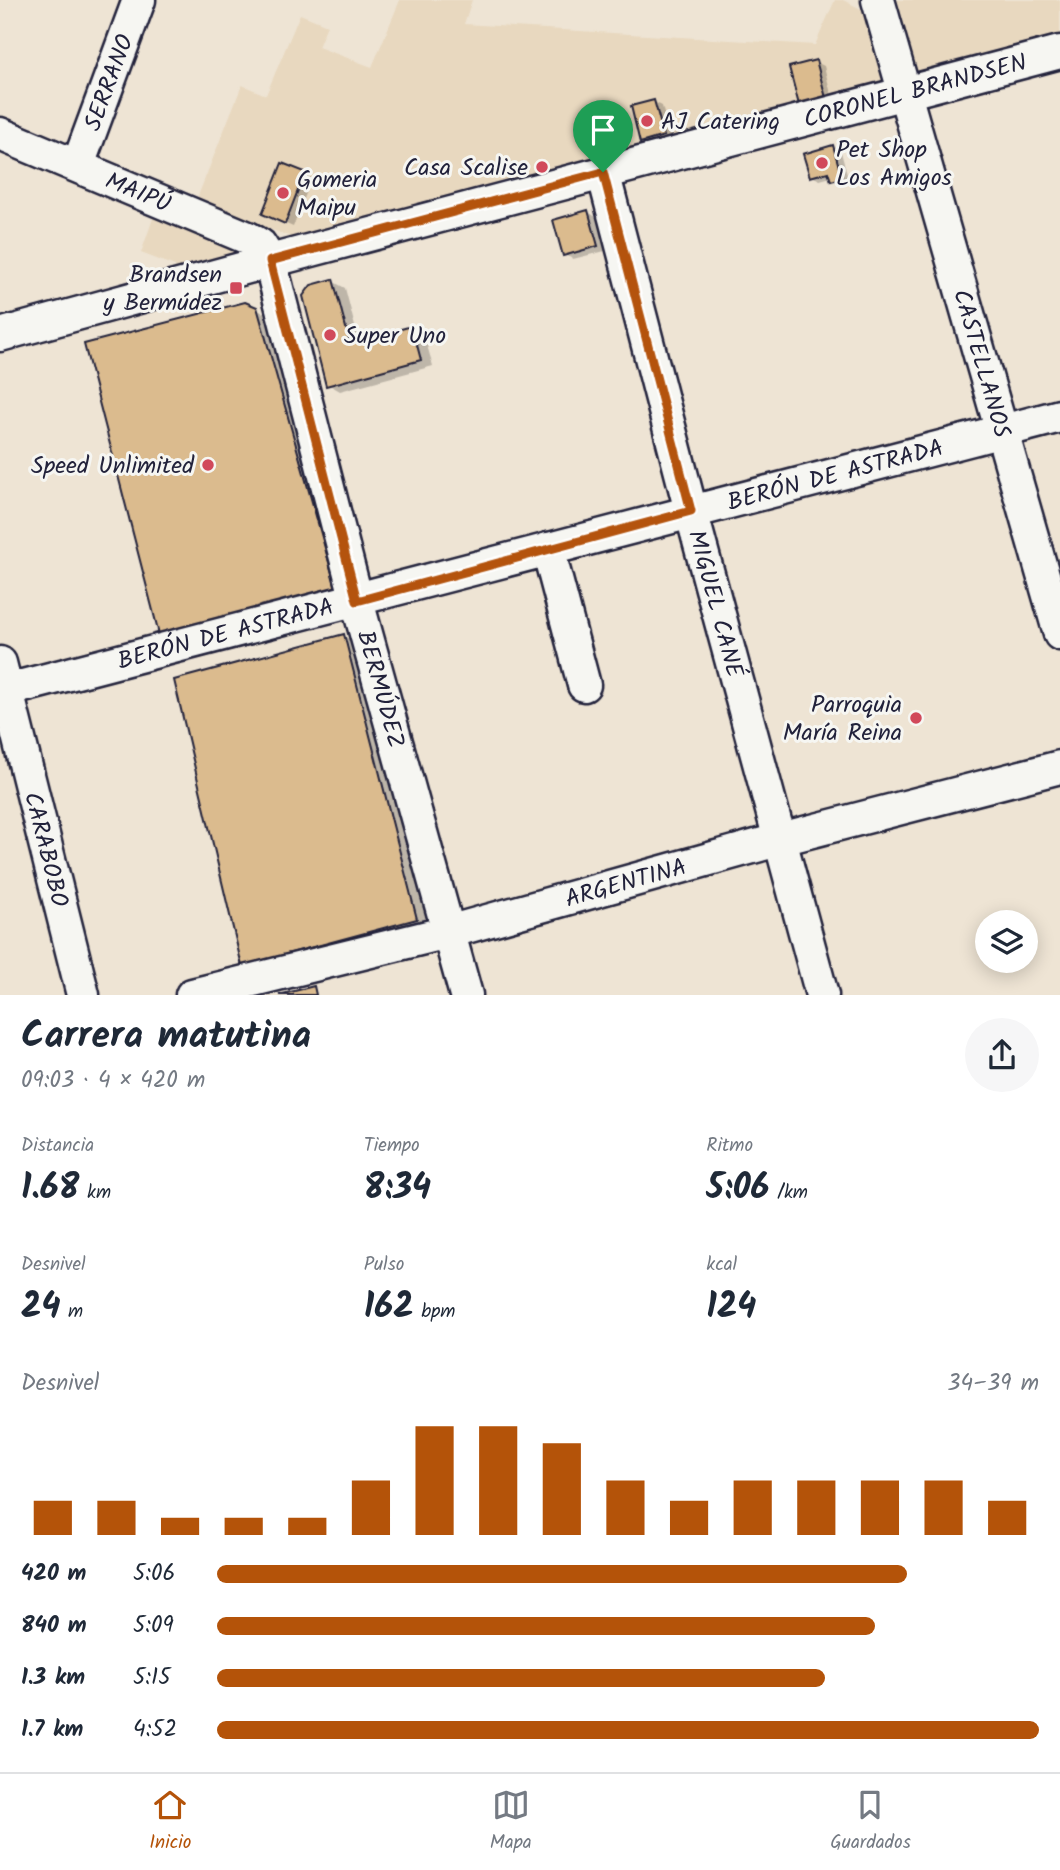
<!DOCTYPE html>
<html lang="es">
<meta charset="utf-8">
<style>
body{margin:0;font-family:Kalam,sans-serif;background:#f6f6f7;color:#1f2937;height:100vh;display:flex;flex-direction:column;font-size:26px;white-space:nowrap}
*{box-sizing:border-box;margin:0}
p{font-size:23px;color:#747a83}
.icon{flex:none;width:38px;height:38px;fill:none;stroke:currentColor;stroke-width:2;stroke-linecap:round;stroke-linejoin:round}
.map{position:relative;height:995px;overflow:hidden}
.details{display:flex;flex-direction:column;background:#fff;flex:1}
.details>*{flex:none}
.buttons{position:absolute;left:975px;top:910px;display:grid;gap:14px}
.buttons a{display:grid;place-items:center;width:63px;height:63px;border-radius:50%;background:#fff;box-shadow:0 4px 18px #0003;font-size:35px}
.pin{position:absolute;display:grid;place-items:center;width:60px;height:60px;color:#fff;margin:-72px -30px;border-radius:50% 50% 50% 0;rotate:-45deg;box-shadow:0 0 7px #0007}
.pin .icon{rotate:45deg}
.round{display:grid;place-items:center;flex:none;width:74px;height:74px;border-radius:37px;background:#f6f6f7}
.head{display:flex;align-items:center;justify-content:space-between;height:119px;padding:0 21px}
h1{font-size:38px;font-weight:700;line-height:52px}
.metrics{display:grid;grid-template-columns:repeat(3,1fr);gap:10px;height:119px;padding:7px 21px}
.metrics div{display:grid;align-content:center}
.metrics b{font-size:35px;font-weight:700}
.metrics small{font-size:19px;font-weight:400}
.metrics p{font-size:19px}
.chart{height:196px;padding:14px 21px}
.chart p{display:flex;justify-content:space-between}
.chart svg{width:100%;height:126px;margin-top:7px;stroke:#b45309;stroke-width:6}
ul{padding:0 21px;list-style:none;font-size:23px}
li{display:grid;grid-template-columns:112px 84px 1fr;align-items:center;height:52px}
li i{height:18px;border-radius:9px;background:#b45309}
.menu{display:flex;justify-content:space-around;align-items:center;height:98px;border-top:2px solid #e0e1e3;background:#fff;font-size:19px;color:#747a83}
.menu a{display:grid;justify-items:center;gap:4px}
.menu .selected{color:#b45309}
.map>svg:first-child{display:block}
.built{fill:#e8d8bf}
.shadow{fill:#0003}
.building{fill:#dbbb8e;stroke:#22223b;stroke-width:2}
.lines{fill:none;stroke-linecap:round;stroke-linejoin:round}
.minor-casing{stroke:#22223b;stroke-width:37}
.minor{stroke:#f6f6f2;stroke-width:32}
.route-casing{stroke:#fff;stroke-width:14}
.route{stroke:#b45309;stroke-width:9}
.poi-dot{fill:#d1495b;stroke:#f6f6f2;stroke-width:2.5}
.labels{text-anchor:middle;stroke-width:6;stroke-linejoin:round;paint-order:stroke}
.street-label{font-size:24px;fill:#22223b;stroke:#f6f6f2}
.poi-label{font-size:24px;fill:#22223b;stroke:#f6f6f2;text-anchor:start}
</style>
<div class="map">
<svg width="1060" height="995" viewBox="0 0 1060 995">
<rect width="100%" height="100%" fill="#eee4d4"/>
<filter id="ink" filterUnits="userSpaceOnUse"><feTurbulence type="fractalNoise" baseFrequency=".0143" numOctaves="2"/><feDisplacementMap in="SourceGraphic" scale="14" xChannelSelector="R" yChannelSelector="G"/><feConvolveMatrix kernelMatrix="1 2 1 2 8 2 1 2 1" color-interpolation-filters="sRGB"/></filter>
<g filter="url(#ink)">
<path class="built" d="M 400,0 L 472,0 L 464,24 L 815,45 L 835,0 L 843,0 L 869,13 L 885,78 L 880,87 L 296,239 L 196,201 L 242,85 L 266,95 L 300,14 L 327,25 L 318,47 L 372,67 Z
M 889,0 L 1060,0 L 1060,44 L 929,82 L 908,72 Z
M 157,207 L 249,250 L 177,275 L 175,266 L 141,253 Z"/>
<path class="shadow" d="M 816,62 L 824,66 L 833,102 L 800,104 Z
M 654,102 L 662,106 L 671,140 L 650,146 L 642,142 Z
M 833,147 L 841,152 L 849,182 L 840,185 L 831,177 L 820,180 L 812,176 Z
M 304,174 L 312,178 L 293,227 L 264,214 Z
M 588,212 L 596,217 L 605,251 L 573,259 L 565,255 Z
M 332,281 L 345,288 L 359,342 L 412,328 L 424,335 L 433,366 L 340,391 L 328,384 Z
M 256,309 L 269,316 L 348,593 L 173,640 L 160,633 Z
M 344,636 L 356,643 L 429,925 L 256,972 L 244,965 Z"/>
<path class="building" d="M 816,60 L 826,98 L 799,105 L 789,67 Z
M 654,100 L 664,136 L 640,143 L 631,106 Z
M 833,145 L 842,178 L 831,181 L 828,172 L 810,177 L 803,154 Z
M 282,163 L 305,172 L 285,224 L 262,214 Z
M 588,210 L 598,246 L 563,256 L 553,220 Z
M 333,279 L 350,343 L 412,326 L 421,360 L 326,386 L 303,296 L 311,285 Z
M 245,302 L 257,307 L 336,587 L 159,634 L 84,344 Z
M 344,634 L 417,919 L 242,966 L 174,680 Z
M 314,986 L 316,995 L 279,995 Z"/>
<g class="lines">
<g class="minor-casing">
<g id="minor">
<path id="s1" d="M 878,0 L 1060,634"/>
<path id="s2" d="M 0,134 L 248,238 L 260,245 L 270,261 L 357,601 L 466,995"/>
<path id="s3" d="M 78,165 L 139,0"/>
<path id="s4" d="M 603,172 L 691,511 L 822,995"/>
<path id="s5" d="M 0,335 L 270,261 L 1060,52"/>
<path d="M 548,549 L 584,685"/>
<path id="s6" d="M 0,663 L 83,995"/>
<path id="s7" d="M 0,692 L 1060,416"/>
<path id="s8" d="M 192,995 L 448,932 L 781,839 L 1060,767"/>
</g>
</g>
<use href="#minor" class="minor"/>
</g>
</g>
<g class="lines" filter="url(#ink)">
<g class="route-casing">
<path id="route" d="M 603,172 L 691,511 L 357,601 L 270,261 Z"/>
</g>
<use href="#route" class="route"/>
</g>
<g class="poi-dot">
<circle cx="647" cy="121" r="7"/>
<circle cx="822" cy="163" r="7"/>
<circle cx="542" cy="167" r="7"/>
<circle cx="283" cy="193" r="7"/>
<rect x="229" y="281" width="14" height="14" rx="3.5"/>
<circle cx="330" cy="335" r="7"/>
<circle cx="208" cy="465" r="7"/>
<circle cx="916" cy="718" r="7"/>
</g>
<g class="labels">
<g class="street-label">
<text dy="8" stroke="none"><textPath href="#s3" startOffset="88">SERRANO</textPath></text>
<text dy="8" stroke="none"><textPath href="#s5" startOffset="947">CORONEL BRANDSEN</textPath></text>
<text dy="8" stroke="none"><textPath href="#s2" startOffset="150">MAIPÚ</textPath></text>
<text dy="8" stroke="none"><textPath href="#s1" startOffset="378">CASTELLANOS</textPath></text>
<text dy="8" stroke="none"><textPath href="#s7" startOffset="863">BERÓN DE ASTRADA</textPath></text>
<text dy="8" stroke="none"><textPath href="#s4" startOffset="446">MIGUEL CANÉ</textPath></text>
<text dy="8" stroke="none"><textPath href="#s7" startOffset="233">BERÓN DE ASTRADA</textPath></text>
<text dy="8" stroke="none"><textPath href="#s2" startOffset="744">BERMÚDEZ</textPath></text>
<text dy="8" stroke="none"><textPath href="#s6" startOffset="192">CARABOBO</textPath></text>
<text dy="8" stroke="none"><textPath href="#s8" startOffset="448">ARGENTINA</textPath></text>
</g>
<g class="poi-label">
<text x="661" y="129">AJ Catering</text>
<text x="836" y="157">Pet Shop<tspan x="836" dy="28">Los Amigos</tspan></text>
<text x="528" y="175" text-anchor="end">Casa Scalise</text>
<text x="297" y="187">Gomeria<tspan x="297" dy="28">Maipu</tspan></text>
<text x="222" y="282" text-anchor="end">Brandsen<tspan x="222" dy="28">y Bermúdez</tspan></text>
<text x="344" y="343">Super Uno</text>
<text x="194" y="473" text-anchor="end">Speed Unlimited</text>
<text x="902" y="712" text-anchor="end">Parroquia<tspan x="902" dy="28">María Reina</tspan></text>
</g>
</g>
</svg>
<div class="buttons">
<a><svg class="icon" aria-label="layers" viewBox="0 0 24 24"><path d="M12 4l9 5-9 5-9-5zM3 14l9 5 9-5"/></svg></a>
</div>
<div class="pin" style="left:603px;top:172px;background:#1e9e55"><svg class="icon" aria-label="arrive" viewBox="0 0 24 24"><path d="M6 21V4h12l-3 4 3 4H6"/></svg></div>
</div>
<section class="details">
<div class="head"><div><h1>Carrera matutina</h1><p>09:03 · 4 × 420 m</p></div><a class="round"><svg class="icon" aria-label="share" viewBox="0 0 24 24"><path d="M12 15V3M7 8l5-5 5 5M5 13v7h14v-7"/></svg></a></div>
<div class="metrics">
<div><p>Distancia</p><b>1.68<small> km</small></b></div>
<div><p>Tiempo</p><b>8:34</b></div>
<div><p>Ritmo</p><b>5:06<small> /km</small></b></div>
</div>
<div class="metrics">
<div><p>Desnivel</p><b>24<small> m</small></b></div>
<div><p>Pulso</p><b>162<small> bpm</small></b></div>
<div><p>kcal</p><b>124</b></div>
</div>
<div class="chart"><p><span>Desnivel</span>34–39 m</p>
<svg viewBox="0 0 160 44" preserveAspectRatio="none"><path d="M5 44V32M15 44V32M25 44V38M35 44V38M45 44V38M55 44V25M65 44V6M75 44V6M85 44V12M95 44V25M105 44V32M115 44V25M125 44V25M135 44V25M145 44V25M155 44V32"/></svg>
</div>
<ul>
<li><b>420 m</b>5:06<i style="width:84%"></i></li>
<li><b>840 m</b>5:09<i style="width:80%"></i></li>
<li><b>1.3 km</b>5:15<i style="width:74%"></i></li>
<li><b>1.7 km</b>4:52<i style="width:100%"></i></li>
</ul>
</section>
<nav class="menu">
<a class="selected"><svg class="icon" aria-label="home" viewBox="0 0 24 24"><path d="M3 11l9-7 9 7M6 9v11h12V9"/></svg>Inicio</a>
<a><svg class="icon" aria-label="map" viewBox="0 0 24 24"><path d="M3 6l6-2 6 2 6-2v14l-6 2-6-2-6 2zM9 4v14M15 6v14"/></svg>Mapa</a>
<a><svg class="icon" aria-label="saved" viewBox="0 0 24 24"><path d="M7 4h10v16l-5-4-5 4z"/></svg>Guardados</a>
</nav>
